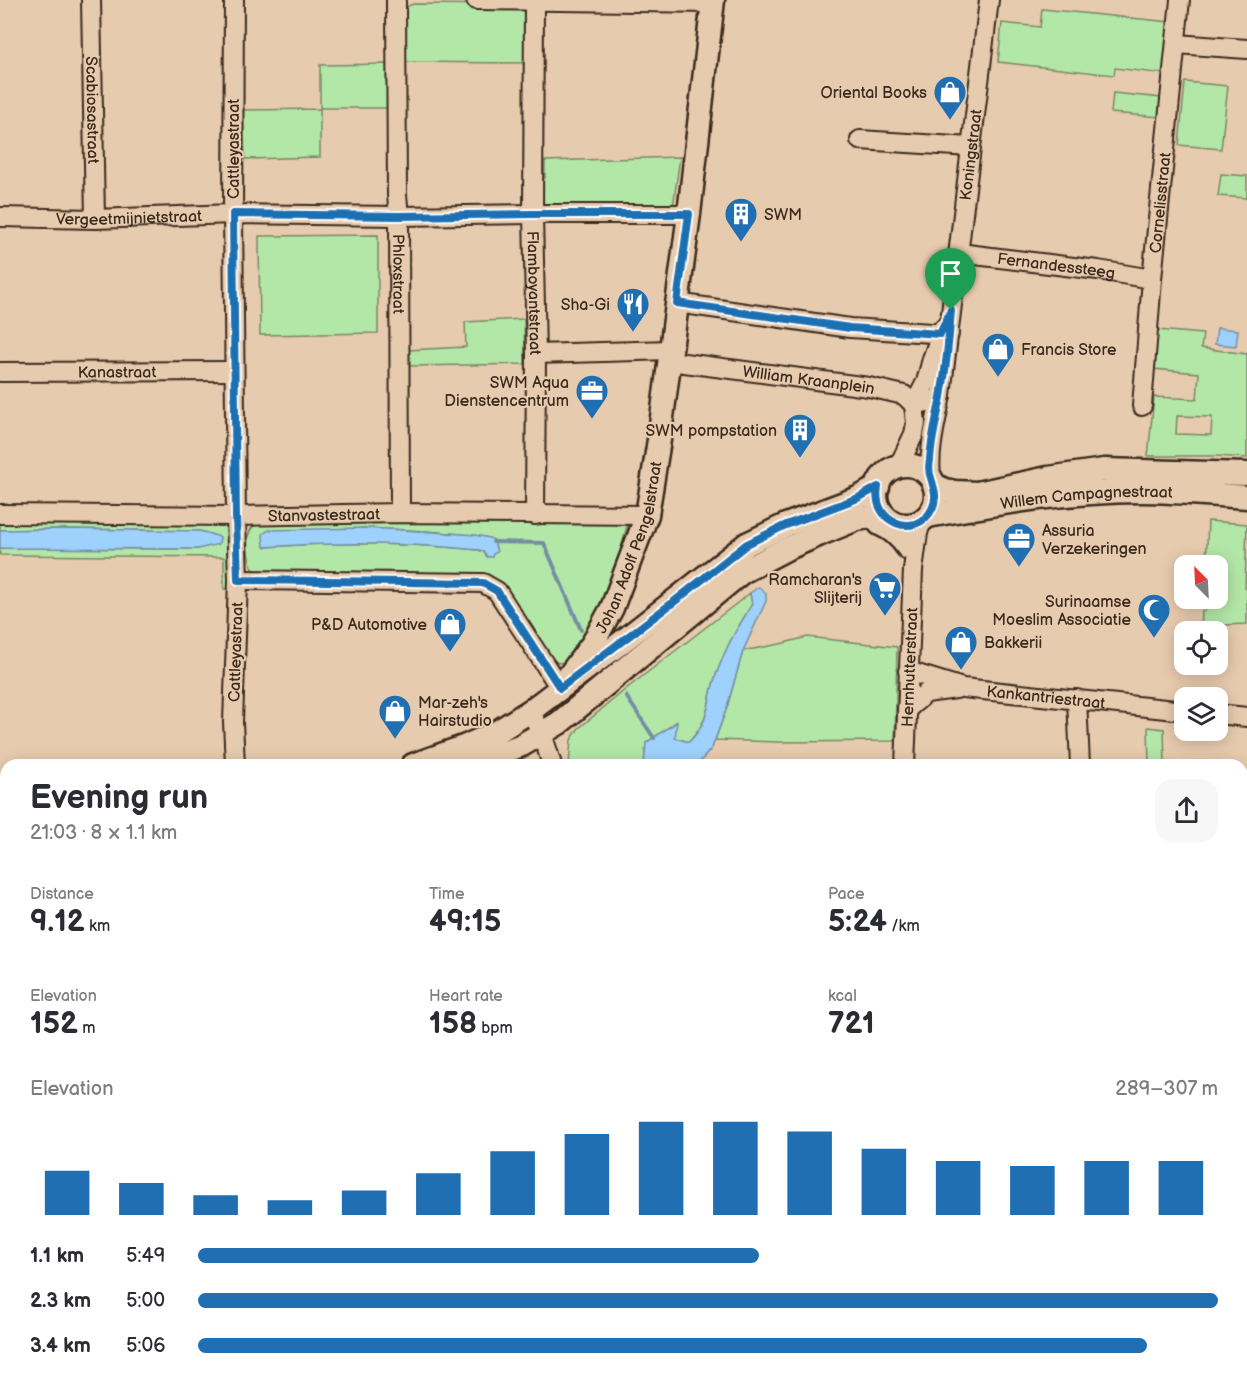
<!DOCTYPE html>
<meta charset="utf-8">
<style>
body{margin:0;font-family:"Balsamiq Sans",sans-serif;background:#f7f7f7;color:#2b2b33;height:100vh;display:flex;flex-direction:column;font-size:22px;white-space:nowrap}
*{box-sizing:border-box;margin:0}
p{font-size:20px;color:#7c7c81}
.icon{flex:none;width:33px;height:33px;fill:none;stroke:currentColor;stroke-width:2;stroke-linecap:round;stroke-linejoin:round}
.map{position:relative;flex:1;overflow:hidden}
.sheet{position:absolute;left:0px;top:759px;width:1248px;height:622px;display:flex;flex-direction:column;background:#fff;border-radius:18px 18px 0 0;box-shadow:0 3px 15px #0003}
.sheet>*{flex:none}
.needle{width:39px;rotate:336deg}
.buttons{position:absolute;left:1174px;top:555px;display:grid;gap:12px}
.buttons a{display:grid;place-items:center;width:54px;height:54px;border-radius:12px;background:#fff;box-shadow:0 3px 15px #0003;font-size:30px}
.pin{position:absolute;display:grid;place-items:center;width:51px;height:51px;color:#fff;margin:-62px -26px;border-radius:50% 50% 50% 0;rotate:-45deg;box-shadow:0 0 6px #0007}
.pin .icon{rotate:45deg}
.round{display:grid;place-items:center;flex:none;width:63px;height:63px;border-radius:18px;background:#f7f7f7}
.headline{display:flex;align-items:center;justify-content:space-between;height:102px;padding:0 30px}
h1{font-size:33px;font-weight:700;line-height:45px}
.stats{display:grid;grid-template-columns:repeat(3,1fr);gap:9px;height:102px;padding:6px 30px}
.stats div{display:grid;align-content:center}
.stats b{font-size:30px;font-weight:700}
.stats small{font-size:16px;font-weight:400}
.stats p{font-size:16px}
.chart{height:168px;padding:12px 30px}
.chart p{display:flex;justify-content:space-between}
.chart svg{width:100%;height:108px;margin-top:6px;stroke:#1f6fb2;stroke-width:6}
ul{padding:0 30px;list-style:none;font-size:20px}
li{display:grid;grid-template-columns:96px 72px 1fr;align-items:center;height:45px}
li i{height:15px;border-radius:8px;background:#1f6fb2}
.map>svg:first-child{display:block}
.green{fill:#b3e7a8;stroke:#778863;stroke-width:1.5;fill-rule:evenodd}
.water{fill:#9ed1fb;stroke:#768ea3;stroke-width:1.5}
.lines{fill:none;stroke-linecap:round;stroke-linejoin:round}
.stream{stroke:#768ea3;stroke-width:4}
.minor-casing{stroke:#3b2a1e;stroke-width:22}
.major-casing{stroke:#3b2a1e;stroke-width:27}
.minor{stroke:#e7cbae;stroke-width:18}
.major{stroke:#e7cbae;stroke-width:22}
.route-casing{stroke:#fff;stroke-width:12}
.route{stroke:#1f6fb2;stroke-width:8}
.labels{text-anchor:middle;stroke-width:4.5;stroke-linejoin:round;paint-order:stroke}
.poi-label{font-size:16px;fill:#3b2a1e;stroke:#e7cbae;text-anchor:end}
.street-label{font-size:16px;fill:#3b2a1e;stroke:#e7cbae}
</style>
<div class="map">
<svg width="1247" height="1381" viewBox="0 0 1247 1381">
<rect width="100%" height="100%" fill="#e7cbae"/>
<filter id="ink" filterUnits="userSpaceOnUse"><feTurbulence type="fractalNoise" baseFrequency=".0167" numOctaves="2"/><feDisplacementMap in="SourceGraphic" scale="12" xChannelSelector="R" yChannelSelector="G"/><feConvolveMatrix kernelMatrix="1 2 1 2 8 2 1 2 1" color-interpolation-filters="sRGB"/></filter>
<g filter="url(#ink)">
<path class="green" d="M 413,4 L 515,5 L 521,7 L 526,11 L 529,63 L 401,62 L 404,11 L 408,6 Z
M 1042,9 L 1170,22 L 1164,74 L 1115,68 L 1114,75 L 998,62 L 1002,23 L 1040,27 Z
M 392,64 L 392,108 L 320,108 L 320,65 Z
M 1185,82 L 1228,86 L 1221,149 L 1179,145 Z
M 1113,93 L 1162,98 L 1160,117 L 1111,113 Z
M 320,109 L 320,157 L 245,159 L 243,110 Z
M 680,157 L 673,207 L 544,209 L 539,197 L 539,179 L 545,178 L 545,161 Z
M 1221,174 L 1247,176 L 1247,198 L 1218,196 Z
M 378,235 L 378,333 L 260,335 L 259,236 Z
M 524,319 L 525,364 L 408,366 L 408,350 L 466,347 L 465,322 Z
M 1157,330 L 1203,334 L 1201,348 L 1247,354 L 1247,458 L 1217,456 L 1148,456 L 1154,397 L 1197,399 L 1199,373 L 1153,369 ZM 1177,416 L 1212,417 L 1211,435 L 1176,434 Z
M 0,519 L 230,525 L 236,589 L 224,589 L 224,557 L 0,555 L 0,548 L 198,549 L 219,537 L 200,531 L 67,529 L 0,530 Z
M 263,521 L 628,522 L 617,564 L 592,629 L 565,662 L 558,663 L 550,658 L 503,591 L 264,573 L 253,569 C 248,559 245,539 251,529 C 254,524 258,523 263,521 ZM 363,528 C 405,530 448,531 489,538 L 484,552 L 479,550 C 408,543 335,542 264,547 Z
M 1208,521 L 1247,524 L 1245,588 L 1247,589 L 1247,624 L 1223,625 L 1221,661 L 1218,661 L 1218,632 L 1201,631 L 1202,611 L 1205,611 L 1206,599 L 1218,598 L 1218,566 L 1206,565 Z
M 750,593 L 752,604 C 738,627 726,649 716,675 C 706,703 712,717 689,742 L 675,738 L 676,722 L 646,743 L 644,765 L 569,765 L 571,740 L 578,729 L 626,689 Z
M 807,637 L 897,647 L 895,741 L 777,742 L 715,740 L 727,707 L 743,651 L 780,644 Z
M 1148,727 L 1164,729 L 1165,765 L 1149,765 Z
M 534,1376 L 581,1376 L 580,1381 L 534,1381 Z
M 664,1376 L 732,1376 L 731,1381 L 664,1381 Z"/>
<path class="water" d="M 1217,328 L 1238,330 L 1236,346 L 1215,344 Z
M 363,528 C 391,529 419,531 448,533 C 463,534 480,534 494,540 L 497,552 L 493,554 L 492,557 L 487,557 L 484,552 L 479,550 C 408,543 335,542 264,547 L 263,534 L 269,530 Z
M 67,529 L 200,531 L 220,537 L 219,544 L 198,549 L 0,548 L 0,530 Z
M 759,587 L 766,594 L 766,601 L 743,651 L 727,707 L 712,748 L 697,765 L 644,765 L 646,743 L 677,722 L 675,738 L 689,742 C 712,718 706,703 716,675 C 721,662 726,648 733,636 C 739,625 746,615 752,604 L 750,593 Z
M 581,1376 L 664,1376 L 664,1381 L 580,1381 Z"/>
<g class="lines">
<path class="stream" d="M 493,542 L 544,543 L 581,630
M 626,696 L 654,738"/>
<g class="minor-casing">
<g id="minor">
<path id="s1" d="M 91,0 L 95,219"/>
<path d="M 234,0 L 233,214 L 236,516 L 238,580 L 233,722 L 235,765"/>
<path id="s2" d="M 396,0 L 397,195 L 399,216 L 400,513"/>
<path d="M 476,0 L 713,3"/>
<path id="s3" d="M 534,1 L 533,214 L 536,354 L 535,515"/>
<path d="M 1176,44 L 1247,49"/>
<path d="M 860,140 L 971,147"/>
<path id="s4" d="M 0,217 L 95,219 L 233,214 L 399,216 L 533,214 L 689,214"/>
<path id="s5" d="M 959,253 L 1098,270 L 1152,279"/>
<path d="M 677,303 L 850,328 L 949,334"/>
<path d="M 536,354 L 670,350"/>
<path id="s6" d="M 669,361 L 869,387 L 904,395 L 914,405 L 935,400 L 941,395"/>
<path id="s7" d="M 0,372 L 234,371"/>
<path id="s8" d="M 1142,406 L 1152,279 L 1180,0"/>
<path d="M 895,468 L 902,459 L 914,434 L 916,423 L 914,405 L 926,382 L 932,359 L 943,328"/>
<path id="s9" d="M 931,478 C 928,450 936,422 941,395 L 989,0"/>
<path id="s10" d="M 0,514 L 236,516 L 400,513 L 647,515"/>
<path d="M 238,580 L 483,583 L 497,591 L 560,688"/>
<path id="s11" d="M 908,671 L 963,688 L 1185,711"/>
<path d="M 1077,699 L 1080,765"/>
<path d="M 907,709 L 926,693 L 956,689"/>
<path d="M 530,711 L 542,733 L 552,765"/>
<path d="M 1218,714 L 1247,717"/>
<path id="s12" d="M 905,765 L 913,570 L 918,533 L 922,520"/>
<path d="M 0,875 L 6,875"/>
<path d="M 0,1114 L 6,1111"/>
<path d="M 0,1351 L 6,1348"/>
<path d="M 229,1376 L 229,1381"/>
<path d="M 929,1376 L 929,1381"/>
<path d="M 1106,1376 L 1106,1381"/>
<path d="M 250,1381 L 250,1376"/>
<path d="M 528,1381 L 528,1376"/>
</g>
</g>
<g class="major-casing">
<g id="major">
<circle cx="906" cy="495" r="30"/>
<path d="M 934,485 L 945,490 L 955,492 L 977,493 L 1048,478 L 1104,470 L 1247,474"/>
<path id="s13" d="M 928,516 C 998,503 1070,491 1142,491 C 1177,491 1212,495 1247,497"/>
<path d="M 880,524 C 892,529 900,536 908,548"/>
<path id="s14" d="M 560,688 L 593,643 L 612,608 L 647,515 L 659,440 L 689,214 L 713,0"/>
<path d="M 413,765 L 466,746 L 497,732 L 530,711 L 614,648 L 747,544 L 786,525 L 858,498 L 878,487"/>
<path d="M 470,765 L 522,745 L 559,723 L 742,572 L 786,549 L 825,532 L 857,519 L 884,515"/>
<path d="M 0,919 L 6,917"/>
<path d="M 0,942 L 6,940"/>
</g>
</g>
<use href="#minor" class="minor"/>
<use href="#major" class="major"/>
</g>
</g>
<g class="lines" filter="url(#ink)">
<g class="route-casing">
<path id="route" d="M 233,214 L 399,216 L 533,214 L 689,214 L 677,303 L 850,328 L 940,334 L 951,310 C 949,339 946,368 941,397 C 937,418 931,439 930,460 C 929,465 929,473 931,478 C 934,489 938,497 932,509 C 917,539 871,524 878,487 L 858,498 L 786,525 L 747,544 L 675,601 L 560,688 L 497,591 L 483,583 L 238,580 L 236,516 Z"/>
</g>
<use href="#route" class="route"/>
</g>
<defs>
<g id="shop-pin" transform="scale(1.725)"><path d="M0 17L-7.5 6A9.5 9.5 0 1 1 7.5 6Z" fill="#1f6fb2" stroke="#e7cbae"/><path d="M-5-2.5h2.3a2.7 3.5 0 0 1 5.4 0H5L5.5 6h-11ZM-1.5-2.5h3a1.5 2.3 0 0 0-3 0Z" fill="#fff"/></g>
<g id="building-pin" transform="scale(1.725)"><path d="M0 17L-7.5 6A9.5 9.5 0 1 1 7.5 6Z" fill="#1f6fb2" stroke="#e7cbae"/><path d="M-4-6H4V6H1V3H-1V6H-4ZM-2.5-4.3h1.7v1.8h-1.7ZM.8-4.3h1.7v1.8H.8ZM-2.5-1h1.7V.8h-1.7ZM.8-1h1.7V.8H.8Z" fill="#fff"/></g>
<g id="restaurant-pin" transform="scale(1.725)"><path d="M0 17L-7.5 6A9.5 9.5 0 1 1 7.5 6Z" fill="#1f6fb2" stroke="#e7cbae"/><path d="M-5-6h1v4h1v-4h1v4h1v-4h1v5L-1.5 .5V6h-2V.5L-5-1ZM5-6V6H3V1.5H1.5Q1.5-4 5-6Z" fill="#fff"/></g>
<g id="office-pin" transform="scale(1.725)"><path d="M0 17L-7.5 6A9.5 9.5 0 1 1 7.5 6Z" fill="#1f6fb2" stroke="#e7cbae"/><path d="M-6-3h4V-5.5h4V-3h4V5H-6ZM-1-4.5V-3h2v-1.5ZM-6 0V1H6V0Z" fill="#fff"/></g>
<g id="supermarket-pin" transform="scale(1.725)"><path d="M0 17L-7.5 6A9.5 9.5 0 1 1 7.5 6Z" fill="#1f6fb2" stroke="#e7cbae"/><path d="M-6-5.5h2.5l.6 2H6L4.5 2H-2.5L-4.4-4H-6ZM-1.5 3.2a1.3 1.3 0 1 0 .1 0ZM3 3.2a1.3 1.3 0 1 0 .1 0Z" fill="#fff"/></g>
<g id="mosque-pin" transform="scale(1.725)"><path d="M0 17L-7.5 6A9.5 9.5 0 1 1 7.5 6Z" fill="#1f6fb2" stroke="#e7cbae"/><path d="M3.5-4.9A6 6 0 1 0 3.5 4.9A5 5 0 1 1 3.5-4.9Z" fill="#fff"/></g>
</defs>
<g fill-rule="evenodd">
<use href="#shop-pin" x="950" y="92"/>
<use href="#building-pin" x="741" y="214"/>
<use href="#restaurant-pin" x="633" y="304"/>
<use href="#shop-pin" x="998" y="349"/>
<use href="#office-pin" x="592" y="391"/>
<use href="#building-pin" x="800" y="430"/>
<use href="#office-pin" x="1019" y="539"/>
<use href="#supermarket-pin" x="885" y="588"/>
<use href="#mosque-pin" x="1154" y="610"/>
<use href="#shop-pin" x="450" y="624"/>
<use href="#shop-pin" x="961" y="642"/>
<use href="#shop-pin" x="395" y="711"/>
</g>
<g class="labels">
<g class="poi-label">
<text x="927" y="98">Oriental Books</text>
<text x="764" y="220" text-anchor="start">SWM</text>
<text x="610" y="310">Sha-Gi</text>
<text x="1021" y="355" text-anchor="start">Francis Store</text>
<text x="569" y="388">SWM Aqua<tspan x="569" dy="18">Dienstencentrum</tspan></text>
<text x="777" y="436">SWM pompstation</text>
<text x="1042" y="536" text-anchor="start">Assuria<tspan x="1042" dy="18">Verzekeringen</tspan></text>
<text x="862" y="585">Ramcharan's<tspan x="862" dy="18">Slijterij</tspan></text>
<text x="1131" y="607">Surinaamse<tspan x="1131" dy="18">Moeslim Associatie</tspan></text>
<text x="427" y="630">P&amp;D Automotive</text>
<text x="984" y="648" text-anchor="start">Bakkerii</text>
<text x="418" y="708" text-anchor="start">Mar-zeh's<tspan x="418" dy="18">Hairstudio</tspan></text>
</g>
<g class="street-label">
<text dy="6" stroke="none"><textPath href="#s1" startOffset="110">Scabiosastraat</textPath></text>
<text transform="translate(233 149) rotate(-90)" y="6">Cattleyastraat</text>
<text dy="6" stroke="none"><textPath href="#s9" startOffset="326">Koningstraat</textPath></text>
<text dy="6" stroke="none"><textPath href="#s8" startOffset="204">Cornelisstraat</textPath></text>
<text dy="6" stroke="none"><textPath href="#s4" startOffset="129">Vergeetmijnietstraat</textPath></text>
<text dy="6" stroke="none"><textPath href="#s5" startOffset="98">Fernandessteeg</textPath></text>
<text dy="6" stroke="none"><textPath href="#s2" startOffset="274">Phloxstraat</textPath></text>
<text dy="6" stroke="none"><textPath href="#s3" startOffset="292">Flamboyantstraat</textPath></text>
<text dy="6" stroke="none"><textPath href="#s7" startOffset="117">Kanastraat</textPath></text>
<text dy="6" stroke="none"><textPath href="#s6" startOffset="141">William Kraanplein</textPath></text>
<text dy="6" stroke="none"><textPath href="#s13" startOffset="160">Willem Campagnestraat</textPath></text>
<text dy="6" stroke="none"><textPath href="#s10" startOffset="324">Stanvastestraat</textPath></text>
<text dy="6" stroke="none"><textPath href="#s14" startOffset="159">Johan Adolf Pengelstraat</textPath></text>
<text transform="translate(235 652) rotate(-88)" y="6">Cattleyastraat</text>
<text dy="6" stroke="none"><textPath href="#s12" startOffset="98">Hernhutterstraat</textPath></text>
<text dy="6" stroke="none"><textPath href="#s11" startOffset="141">Kankantriestraat</textPath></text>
</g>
</g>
</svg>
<div class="buttons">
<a><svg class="needle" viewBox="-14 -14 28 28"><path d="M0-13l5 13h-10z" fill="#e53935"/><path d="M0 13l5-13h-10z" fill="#7c7c81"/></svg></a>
<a><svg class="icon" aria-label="locate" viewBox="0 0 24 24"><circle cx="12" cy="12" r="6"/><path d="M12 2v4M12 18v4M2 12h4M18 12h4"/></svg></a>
<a><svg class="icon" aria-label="layers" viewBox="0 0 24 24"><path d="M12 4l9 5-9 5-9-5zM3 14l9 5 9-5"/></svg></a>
</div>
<div class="pin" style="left:951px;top:310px;background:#1e9e55"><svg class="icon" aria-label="arrive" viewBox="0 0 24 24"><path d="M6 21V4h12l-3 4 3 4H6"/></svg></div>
<section class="sheet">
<div class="headline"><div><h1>Evening run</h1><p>21:03 · 8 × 1.1 km</p></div><a class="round"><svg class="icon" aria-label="share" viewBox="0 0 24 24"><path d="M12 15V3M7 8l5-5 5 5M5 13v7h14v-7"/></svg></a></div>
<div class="stats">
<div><p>Distance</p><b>9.12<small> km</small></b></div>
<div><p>Time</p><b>49:15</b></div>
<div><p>Pace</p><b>5:24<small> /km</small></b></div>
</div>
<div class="stats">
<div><p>Elevation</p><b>152<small> m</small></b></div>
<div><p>Heart rate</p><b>158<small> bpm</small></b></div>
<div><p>kcal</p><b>721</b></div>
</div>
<div class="chart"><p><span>Elevation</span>289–307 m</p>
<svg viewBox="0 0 160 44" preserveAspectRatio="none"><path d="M5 44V26M15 44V31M25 44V36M35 44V38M45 44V34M55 44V27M65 44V18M75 44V11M85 44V6M95 44V6M105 44V10M115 44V17M125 44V22M135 44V24M145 44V22M155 44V22"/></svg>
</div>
<ul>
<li><b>1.1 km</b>5:49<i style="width:55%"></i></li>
<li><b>2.3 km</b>5:00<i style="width:100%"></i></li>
<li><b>3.4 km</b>5:06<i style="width:93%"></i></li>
</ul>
</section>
</div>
